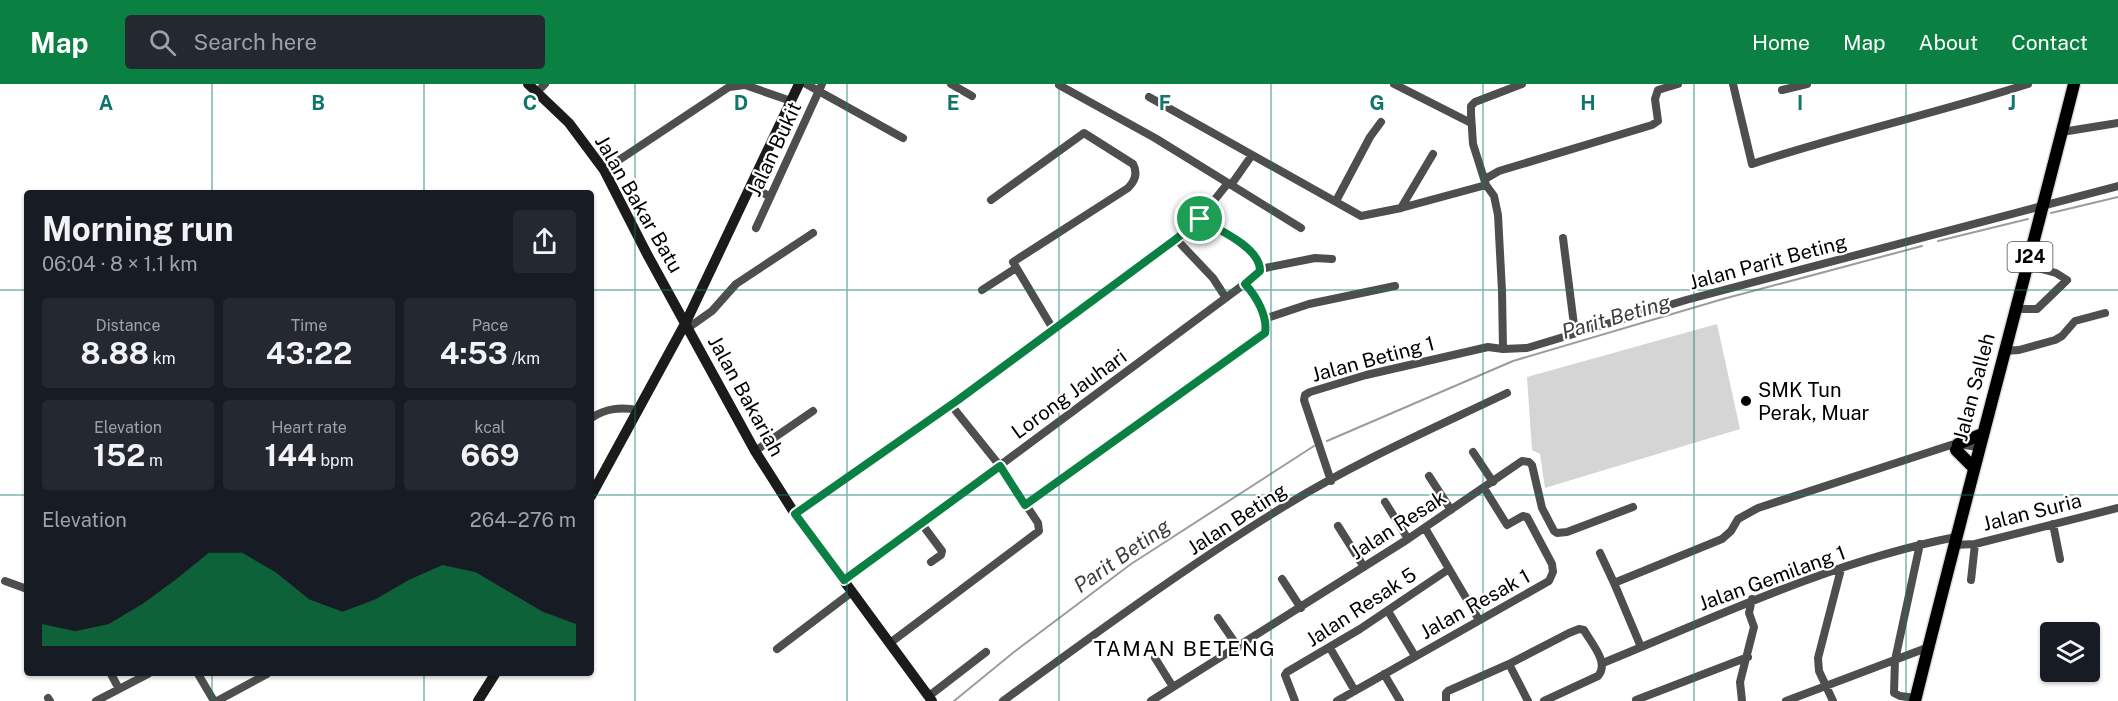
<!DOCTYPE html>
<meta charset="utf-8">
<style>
body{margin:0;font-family:"Public Sans",sans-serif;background:#242831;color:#f1f3f6;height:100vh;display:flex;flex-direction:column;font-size:22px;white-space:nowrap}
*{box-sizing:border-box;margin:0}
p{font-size:20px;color:#9ea1a6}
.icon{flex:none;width:33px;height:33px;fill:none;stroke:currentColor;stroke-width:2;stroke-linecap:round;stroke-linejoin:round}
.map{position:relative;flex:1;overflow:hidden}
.drawer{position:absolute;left:24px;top:106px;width:570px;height:486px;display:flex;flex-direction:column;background:#171b24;border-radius:6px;box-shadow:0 2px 4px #0004}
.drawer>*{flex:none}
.controls{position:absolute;left:2040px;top:538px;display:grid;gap:12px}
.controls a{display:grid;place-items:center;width:60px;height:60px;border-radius:6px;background:#171b24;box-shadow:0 2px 4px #0004;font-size:30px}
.pin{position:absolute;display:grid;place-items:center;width:51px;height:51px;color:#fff;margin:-26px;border:3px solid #fff;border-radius:50%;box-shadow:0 2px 6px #0007}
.round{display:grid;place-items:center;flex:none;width:63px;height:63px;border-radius:6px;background:#242831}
.overview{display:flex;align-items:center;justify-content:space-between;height:102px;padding:0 18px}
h1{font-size:33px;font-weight:700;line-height:45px}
.metrics{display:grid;grid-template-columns:repeat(3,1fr);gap:9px;height:102px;padding:6px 18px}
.metrics div{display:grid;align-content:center;border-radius:6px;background:#242831;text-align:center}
.metrics b{font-size:30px;font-weight:700}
.metrics small{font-size:16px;font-weight:400}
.metrics p{font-size:16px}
.chart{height:168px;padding:12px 18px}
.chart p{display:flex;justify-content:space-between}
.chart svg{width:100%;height:108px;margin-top:6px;fill:#0b8043;opacity:.7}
header{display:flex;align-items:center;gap:36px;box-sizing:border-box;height:84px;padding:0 30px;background:#0b8043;color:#fff}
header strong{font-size:28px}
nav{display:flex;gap:33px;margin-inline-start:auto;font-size:21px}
.search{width:420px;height:54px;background:#242831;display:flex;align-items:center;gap:15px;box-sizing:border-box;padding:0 21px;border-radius:6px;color:#9ea1a6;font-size:22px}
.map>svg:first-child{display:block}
.green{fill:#d5d5d5}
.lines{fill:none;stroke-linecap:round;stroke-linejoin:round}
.stream{stroke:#9c9c9c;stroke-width:2}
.primary-casing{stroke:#dbdbdb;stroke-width:15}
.street{stroke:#4e4e4e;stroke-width:8}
.secondary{stroke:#1b1b1b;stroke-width:10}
.primary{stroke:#000;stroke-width:12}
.route-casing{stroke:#fff;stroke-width:12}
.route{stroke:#0b8043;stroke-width:8}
.grid{fill:none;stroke:#0f766e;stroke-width:1.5;stroke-opacity:0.55}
.poi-dot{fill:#000;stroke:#fff;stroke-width:2}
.labels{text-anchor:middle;stroke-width:4.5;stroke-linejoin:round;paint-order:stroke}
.shield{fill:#fff;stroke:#4c4c4c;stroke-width:1.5}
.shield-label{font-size:18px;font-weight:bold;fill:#000}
.street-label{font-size:20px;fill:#000;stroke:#fff}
.poi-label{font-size:20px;fill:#000;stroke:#fff;text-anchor:start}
.water-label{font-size:21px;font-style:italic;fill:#3d3d3d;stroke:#fff}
.neighbourhood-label{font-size:21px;letter-spacing:1.5px;fill:#000;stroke:#fff}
.grid-label{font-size:20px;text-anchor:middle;font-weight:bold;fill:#0f766e;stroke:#fff;stroke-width:4.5;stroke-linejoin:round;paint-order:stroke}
</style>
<header>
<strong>Map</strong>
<div class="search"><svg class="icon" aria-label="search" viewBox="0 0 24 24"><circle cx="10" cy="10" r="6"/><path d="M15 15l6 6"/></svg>Search here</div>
<nav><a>Home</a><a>Map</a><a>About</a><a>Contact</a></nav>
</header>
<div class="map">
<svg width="2118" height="617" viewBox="0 0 2118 617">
<rect width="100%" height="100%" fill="#fff"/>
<path class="green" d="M 1717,240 L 1740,345 L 1545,404 L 1540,370 L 1532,366 L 1527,293 Z"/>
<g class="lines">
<path class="stream" d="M 2051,129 L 2118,113
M 1938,157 L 2028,135
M 1327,357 L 1513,277 L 1723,215 L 1922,162
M 954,617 L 1014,568 L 1131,480 L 1314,362"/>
<g class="primary-casing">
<path id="primary" d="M 1958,360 L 1982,350
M 1956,366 L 1973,383
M 1915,617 C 1966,411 2022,206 2074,0"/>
</g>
<path class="street" d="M 806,0 L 903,54
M 951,0 L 972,12
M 1394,0 L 1471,39
M 1733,0 L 1752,80 C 1843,50 1937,29 2028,0
M 1059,1 L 1155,54 L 1301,144
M 1782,6 L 1807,0
M 537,8 L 545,0
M 1149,13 L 1361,132 L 1401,124 L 1486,101
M 2062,48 L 2118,39
M 604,86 L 729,3 L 745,1 L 791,17
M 1485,95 L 1499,87 L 1652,41 L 1658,37 L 1655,15 L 1658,6 L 1678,0
M 751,101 L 770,113
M 1231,101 L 1252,71
M 991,116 L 1084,49 L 1133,80 C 1138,89 1135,97 1128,104 L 1013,178 L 1053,245
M 1336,117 L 1370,53 L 1381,38
M 1401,124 L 1433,70
M 756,144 L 822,0
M 1563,154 L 1575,249
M 1176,155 L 1213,194 L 1226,214
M 1260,185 L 1315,174 L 1332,175
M 982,206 L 1016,184
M 2016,225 L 2037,225 L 2067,196 L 2056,189 L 2027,181
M 1264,235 L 1309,220 L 1395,202
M 688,244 L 712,227 L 736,200 L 813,149
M 1503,265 L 1502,207 L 1498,131 L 1494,112 L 1486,101 L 1473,60 L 1471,30 L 1471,22 L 1475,18 L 1522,0
M 2004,267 L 2019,266 L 2055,256 L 2062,252 L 2075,237 L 2105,229
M 591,334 C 607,324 620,323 639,326
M 755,367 L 813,327
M 1473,368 L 1493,398
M 1429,392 L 1451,426
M 1331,397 L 1304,316 L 1305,311 L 1310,308 L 1366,291 L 1488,263 L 1503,265 L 1527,264 L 1686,216 L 2118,102
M 1385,418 L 1408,455
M 1025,421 L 1265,249 C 1268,232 1256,212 1245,200
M 795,430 L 959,316 L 1176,155 L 1200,134 L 1228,99
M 921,439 L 942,467 L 941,471 L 931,478
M 2053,440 L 2060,475
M 1338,442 L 1364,483
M 1425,444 L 1479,536
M 1954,461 L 1975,460 L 2118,424
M 1600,469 L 1614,499 L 1722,455 L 1731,447 L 1738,435 L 1758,424 L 1951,361 L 1958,360 L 1978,363
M 1282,495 L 1301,524
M 1971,496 L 1975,460
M 5,497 L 27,505
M 844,497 L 1258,190 C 1268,168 1215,143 1200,134
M 1614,499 L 1641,563
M 1388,527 L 1415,572
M 1218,534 L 1238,563
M 890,559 L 1039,447 L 1038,439 L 1000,382 L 951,321
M 1330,564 L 1355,607
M 777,565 L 852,508
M 1155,574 L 1173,603
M 1603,579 C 1718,532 1833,477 1956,453
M 1509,580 L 1528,617
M 111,590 L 119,605
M 198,590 L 214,617
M 1384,590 L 1400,617
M 929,612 L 986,568
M 48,614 L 50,617
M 1916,614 L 1900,612 L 1894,609 L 1895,576 L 1920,460
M 1636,616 L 1748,573
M 96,617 L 148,590
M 217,617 L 267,590
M 1003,617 C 1096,549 1190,480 1288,420 C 1356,378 1434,344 1507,309
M 1151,617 L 1408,455 L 1522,377 L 1529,378 L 1532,381 L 1542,424 L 1554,447 L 1557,449 L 1567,448 L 1633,423
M 1295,617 L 1285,591 L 1287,588 L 1360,545 L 1449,485
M 1337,617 L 1549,497 L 1553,488 L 1552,480 L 1527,433 L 1523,432 L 1507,441 L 1484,404
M 1446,617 L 1446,609 L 1448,607 L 1509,580 L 1569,549 L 1579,545 L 1584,546 C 1591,559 1610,579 1598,592 L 1544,617
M 1742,617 L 1740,598 L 1754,543 L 1749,529 L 1752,515
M 1786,617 L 1929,563
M 1833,617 L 1819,587 L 1818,574 L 1841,485"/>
<path class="secondary" d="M 528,0 L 569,39 L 604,86 L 647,170 L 755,367 L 795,430 L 932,617
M 591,412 L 686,238 L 799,0
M 478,617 L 495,590"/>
<use href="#primary" class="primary"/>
</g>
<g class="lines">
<g class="route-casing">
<path id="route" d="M 1200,135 C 1218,145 1261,164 1260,187 L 1245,200 C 1256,212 1268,232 1265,249 L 1025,421 L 1000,382 L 844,496 L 795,430 L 958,316 L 1176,155 Z"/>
</g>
<use href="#route" class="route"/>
</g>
<path class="grid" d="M 212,0 L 212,110M 424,0 L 424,110M 635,0 L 635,617M 847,0 L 847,617M 1059,0 L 1059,617M 1271,0 L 1271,617M 1483,0 L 1483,617M 1694,0 L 1694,617M 1906,0 L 1906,617M 0,206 L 27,206M 591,206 L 2118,206M 0,411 L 27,411M 591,411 L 2118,411M 212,590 L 212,617M 424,590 L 424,617"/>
<circle class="poi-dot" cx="1746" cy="317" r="6"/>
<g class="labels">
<rect class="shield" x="2007.5" y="158" width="45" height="30" rx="4.5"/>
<g class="shield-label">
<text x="2030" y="179">J24</text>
</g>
<g class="street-label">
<text transform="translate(774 65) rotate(-65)" y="7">Jalan Bukit</text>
<text transform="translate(639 120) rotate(60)" y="7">Jalan Bakar Batu</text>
<text transform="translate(1768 178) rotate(-15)" y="7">Jalan Parit Beting</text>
<text transform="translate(1373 275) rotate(-15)" y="7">Jalan Beting 1</text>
<text transform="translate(1974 303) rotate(-75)" y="7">Jalan Salleh</text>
<text transform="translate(1069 310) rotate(-36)" y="7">Lorong Jauhari</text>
<text transform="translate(746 312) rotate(61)" y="7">Jalan Bakariah</text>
<text transform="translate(2032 428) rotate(-14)" y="7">Jalan Suria</text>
<text transform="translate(1237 435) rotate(-33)" y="7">Jalan Beting</text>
<text transform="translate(1398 441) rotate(-33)" y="7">Jalan Resak</text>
<text transform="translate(1772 494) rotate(-20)" y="7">Jalan Gemilang 1</text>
<text transform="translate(1475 520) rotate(-29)" y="7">Jalan Resak 1</text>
<text transform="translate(1361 523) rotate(-33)" y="7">Jalan Resak 5</text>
</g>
<g class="poi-label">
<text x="1758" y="313">SMK Tun<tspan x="1758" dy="23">Perak, Muar</tspan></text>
</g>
<g class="water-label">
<text transform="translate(1616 233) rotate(-16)" y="7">Parit Beting</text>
<text transform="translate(1122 472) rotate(-35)" y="7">Parit Beting</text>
</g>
<g class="neighbourhood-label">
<text x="1185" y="572">TAMAN BETENG</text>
</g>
</g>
<g class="grid-label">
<text x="106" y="26">A</text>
<text x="318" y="26">B</text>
<text x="530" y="26">C</text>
<text x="741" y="26">D</text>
<text x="953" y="26">E</text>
<text x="1165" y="26">F</text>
<text x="1377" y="26">G</text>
<text x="1588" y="26">H</text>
<text x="1800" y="26">I</text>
<text x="2012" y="26">J</text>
</g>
</svg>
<div class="controls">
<a><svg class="icon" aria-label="layers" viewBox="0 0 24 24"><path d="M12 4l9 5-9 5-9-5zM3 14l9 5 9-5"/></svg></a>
</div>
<div class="pin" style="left:1200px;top:135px;background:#1e9e55"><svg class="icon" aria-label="arrive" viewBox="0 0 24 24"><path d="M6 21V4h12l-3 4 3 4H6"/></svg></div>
<section class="drawer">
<div class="overview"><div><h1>Morning run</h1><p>06:04 · 8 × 1.1 km</p></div><a class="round"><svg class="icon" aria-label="share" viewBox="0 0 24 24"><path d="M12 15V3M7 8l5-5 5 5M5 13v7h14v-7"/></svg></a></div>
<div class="metrics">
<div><p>Distance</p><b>8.88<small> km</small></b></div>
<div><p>Time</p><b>43:22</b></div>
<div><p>Pace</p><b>4:53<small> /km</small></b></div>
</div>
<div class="metrics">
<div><p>Elevation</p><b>152<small> m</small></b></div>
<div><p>Heart rate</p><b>144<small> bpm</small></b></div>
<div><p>kcal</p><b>669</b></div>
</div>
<div class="chart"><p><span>Elevation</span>264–276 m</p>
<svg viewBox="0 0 160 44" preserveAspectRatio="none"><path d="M0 44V35L10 38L20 35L30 27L40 17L50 6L60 6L70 14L80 25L90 30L100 25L110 17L120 11L130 14L140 22L150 30L160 35V44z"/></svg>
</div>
</section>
</div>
